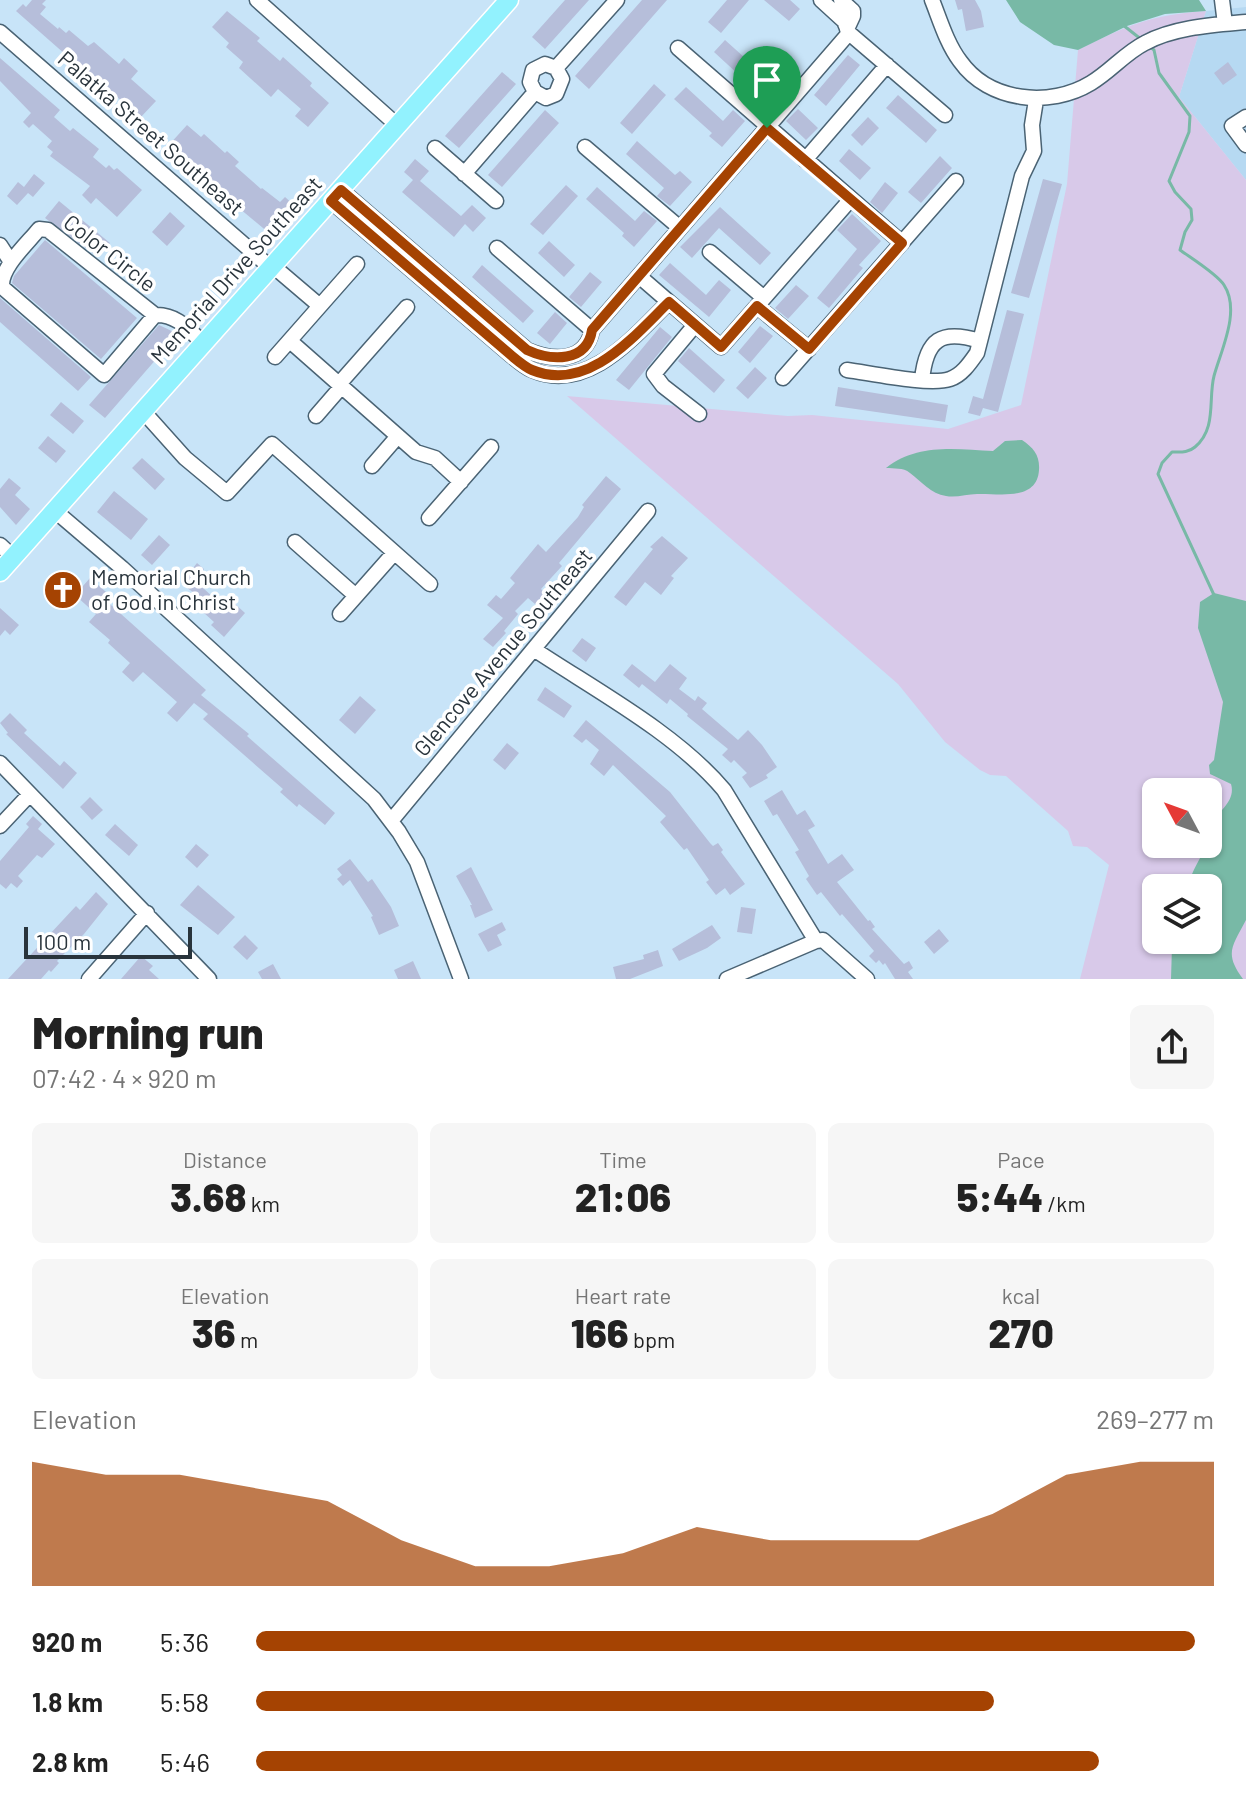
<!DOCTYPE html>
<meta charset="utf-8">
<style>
body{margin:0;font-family:Barlow,sans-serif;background:#f6f6f6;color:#222;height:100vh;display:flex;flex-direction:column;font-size:30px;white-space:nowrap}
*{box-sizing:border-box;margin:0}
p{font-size:26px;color:#767676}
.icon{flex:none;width:44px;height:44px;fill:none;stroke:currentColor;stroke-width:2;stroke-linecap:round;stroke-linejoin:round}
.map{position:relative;height:979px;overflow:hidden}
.sheet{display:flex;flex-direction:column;background:#fff;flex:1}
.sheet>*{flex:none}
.needle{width:52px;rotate:311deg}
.fabs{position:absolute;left:1142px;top:778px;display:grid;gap:16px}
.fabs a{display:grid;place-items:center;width:80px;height:80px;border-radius:12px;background:#fff;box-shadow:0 2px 6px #0004;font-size:40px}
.scale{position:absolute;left:24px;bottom:20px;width:168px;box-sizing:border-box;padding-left:8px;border:4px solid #29343c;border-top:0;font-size:22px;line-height:28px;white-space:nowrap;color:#29343c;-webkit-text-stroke:6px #fff;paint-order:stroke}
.pin{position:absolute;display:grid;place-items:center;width:68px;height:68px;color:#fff;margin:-82px -34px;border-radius:50% 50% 50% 0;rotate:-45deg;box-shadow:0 0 8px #0007}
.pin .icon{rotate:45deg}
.round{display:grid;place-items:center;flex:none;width:84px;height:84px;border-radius:12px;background:#f6f6f6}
.overview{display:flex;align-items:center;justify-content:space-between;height:136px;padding:0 32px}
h1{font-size:44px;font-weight:800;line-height:60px}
.figures{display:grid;grid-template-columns:repeat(3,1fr);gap:12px;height:136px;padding:8px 32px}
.figures div{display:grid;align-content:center;border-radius:12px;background:#f6f6f6;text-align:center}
.figures b{font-size:40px;font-weight:800}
.figures small{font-size:22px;font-weight:400}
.figures p{font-size:22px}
.chart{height:224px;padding:16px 32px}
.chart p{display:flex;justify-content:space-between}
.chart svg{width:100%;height:144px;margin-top:8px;fill:#a54302;opacity:.7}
ul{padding:0 32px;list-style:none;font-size:26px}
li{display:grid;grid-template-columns:128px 96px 1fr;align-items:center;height:60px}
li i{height:20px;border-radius:10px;background:#a54302}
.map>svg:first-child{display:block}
.built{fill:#b6d9f2}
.green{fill:#d8c9e9;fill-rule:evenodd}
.water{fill:#78b9a6}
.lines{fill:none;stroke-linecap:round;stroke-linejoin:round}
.stream{stroke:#78b9a6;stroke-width:3}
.building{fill:#b6beda}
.minor-casing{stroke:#4a6374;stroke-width:17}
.major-casing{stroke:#fff;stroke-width:21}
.minor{stroke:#fff;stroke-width:14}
.major{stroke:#92f2fe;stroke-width:18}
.route-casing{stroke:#fff;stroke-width:16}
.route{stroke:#a54302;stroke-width:10}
.labels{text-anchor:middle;stroke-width:7;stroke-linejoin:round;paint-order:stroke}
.street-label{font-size:22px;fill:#29343c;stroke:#fff}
.poi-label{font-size:22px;fill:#29343c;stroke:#fff;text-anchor:start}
</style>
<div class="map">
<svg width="1246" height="979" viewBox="0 0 1246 979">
<rect width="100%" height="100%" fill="#c8e4f8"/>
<path class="built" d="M 1246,7 L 1246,180 L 1179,97 L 1206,11 Z"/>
<path class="green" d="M 1206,11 L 1179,97 L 1246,180 L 1246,979 L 1080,979 L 1109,865 L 1087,847 L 1073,846 L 1068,831 L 1006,776 L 990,775 L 980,770 L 945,742 L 898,684 L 567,396 L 788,416 L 812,415 L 948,429 L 1021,405 L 1067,184 L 1078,50 C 1128,25 1150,15 1206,11 ZM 1156,792 L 1208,792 L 1208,844 L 1156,844 ZM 1156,888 L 1208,888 L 1208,940 L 1156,940 Z"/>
<path class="water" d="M 1006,0 L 1199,0 L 1206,11 L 1165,14 L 1127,26 L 1078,50 L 1054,45 L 1020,22 Z
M 1022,440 C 1034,448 1040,456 1039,470 C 1037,502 998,493 977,494 C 967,494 956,498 946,496 C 931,494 921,481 910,473 C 903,467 894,469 886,468 C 917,443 956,449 993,451 L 1005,441 Z
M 1214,593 L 1246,601 L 1246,920 C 1232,947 1224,953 1243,979 L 1171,979 L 1172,946 L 1175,940 L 1208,940 L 1208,888 L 1188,888 C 1191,870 1202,857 1208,842 C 1210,836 1210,829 1213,823 C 1219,810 1236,801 1231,784 L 1210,774 L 1209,765 L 1214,760 L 1223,702 L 1198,628 L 1200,602 Z"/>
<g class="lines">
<path class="stream" d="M 1123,25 L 1142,40
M 1148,45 L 1154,50 L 1159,73 L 1190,116 L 1189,132 L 1169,181 L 1175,192 L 1191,209 L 1192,220 L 1185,232 L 1180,250 C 1191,258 1217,274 1224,285 C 1241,311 1221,350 1214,376 C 1208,399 1217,429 1195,447 C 1188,453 1181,452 1172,452 L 1162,463 L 1158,474 L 1214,595"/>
</g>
<path class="building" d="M 32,0 L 46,0 L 42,4 L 46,7 L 40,14 L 58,29 L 59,27 L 66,33 L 69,30 L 88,46 L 94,42 L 119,64 L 124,58 L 138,71 L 131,79 L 156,101 L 140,118 L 92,74 L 88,80 L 72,66 L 74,62 L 16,11 L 23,4 L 26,7 Z
M 565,0 L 589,0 L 545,49 L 532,37 Z
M 642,0 L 667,0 L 589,89 L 575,76 Z
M 727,0 L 749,0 L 721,33 L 708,22 Z
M 764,0 L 790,0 L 800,9 L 789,21 Z
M 955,0 L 975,0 L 981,11 L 984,27 L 966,31 L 962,9 L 958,10 Z
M 227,11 L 260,38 L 257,41 L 280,61 L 283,57 L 312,83 L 310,86 L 329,103 L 308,127 L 295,116 L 301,109 L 278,89 L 271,97 L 239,68 L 243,62 L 226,47 L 229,43 L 212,27 Z
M 725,40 L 764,75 L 768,70 L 780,81 L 759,105 L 746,94 L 752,87 L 714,52 Z
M 848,55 L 860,65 L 826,106 L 814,95 Z
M 0,58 L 60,110 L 54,117 L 70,131 L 73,128 L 99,149 L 93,157 L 106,168 L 109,165 L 114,170 L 117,168 L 142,190 L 117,217 L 96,198 L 91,204 L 82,195 L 90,186 L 50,156 L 53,152 L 47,147 L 52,141 L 33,124 L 29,128 L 23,122 L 31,113 L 0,81 Z
M 1228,62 L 1237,75 L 1223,85 L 1214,73 Z
M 502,72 L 516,84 L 459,148 L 445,136 Z
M 654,84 L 666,95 L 632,134 L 620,123 Z
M 686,87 L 723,121 L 733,110 L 745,121 L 722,147 L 709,136 L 712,133 L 674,99 Z
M 898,95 L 937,130 L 926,143 L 886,108 Z
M 798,109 L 818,128 L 806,140 L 786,121 Z
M 545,110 L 559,123 L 502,187 L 488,175 Z
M 868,117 L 879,128 L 862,146 L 851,135 Z
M 187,125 L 201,137 L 204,134 L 225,153 L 227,151 L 239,162 L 235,166 L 261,189 L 262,188 L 280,202 L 285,197 L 294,205 L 269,233 L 233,203 L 231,205 L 220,194 L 223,191 L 168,146 Z
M 637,141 L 675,175 L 680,171 L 692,182 L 670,206 L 657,196 L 664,188 L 626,154 Z
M 849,149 L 871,168 L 860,180 L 839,161 Z
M 940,156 L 952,168 L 921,203 L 908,192 Z
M 415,159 L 429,171 L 420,181 L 461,216 L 472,205 L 486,218 L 473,232 L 465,224 L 454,237 L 402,192 L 413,180 L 404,172 Z
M 34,174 L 45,183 L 33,197 L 28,193 L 17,205 L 7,196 L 18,182 L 24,187 Z
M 1043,179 L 1062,184 L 1029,298 L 1011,293 Z
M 885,182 L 898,193 L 882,213 L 870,202 Z
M 566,185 L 578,196 L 543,235 L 530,224 Z
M 597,187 L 635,221 L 644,211 L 657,221 L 634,247 L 622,236 L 624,233 L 586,199 Z
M 59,201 L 110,243 L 98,257 L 45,218 Z
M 720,207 L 771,253 L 760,265 L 719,228 L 692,258 L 680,247 Z
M 170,212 L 185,226 L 167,246 L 152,232 Z
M 852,214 L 881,241 L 859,265 L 863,268 L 829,308 L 817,298 L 857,249 L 837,230 Z
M 45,240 L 137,318 L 101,359 L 12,283 L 14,276 Z
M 549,241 L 575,265 L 564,277 L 538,253 Z
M 670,263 L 706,295 L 719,280 L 731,290 L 709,317 L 659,275 Z
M 482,265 L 534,311 L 523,323 L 472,277 Z
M 590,272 L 602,282 L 581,307 L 569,297 Z
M 796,285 L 809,296 L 788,319 L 775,308 Z
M 0,298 L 91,377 L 78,391 L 0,322 Z
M 1007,310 L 1024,314 L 998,412 L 983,408 L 980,416 L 968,413 L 973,396 L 983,399 Z
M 555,312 L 567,323 L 550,344 L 537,333 Z
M 159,325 L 178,334 L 105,418 L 89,405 Z
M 760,326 L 773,336 L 750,363 L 738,352 Z
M 660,327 L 672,337 L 629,390 L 616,380 Z
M 689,348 L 725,380 L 714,393 L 678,361 Z
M 755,367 L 767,378 L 748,399 L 736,388 Z
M 838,387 L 948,405 L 945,422 L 835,406 Z
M 61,402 L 84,421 L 73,434 L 50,415 Z
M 48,436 L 66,451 L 56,463 L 38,448 Z
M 142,458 L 165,479 L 155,490 L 132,468 Z
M 606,476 L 621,489 L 559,563 L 562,566 L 541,589 L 545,593 L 535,604 L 528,598 L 515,611 L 518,614 L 504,631 L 506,633 L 493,647 L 483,639 L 503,618 L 487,605 L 496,595 L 501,599 L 515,583 L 510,578 L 538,544 L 546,552 L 578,517 L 584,507 L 582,505 Z
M 9,478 L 21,488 L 15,495 L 30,509 L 16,525 L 0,507 L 0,489 Z
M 114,491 L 148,519 L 131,540 L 97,512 Z
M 159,535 L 170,545 L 152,565 L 141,555 Z
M 662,536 L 688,558 L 671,576 L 674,578 L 661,595 L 645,582 L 626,606 L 614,597 L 653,549 L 650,547 Z
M 197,563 L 204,569 L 201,573 L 208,579 L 202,587 L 226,609 L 233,602 L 245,613 L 224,637 L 211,625 L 214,622 L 193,603 L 199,597 L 181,583 Z
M 90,578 L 106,592 L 102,597 L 206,690 L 201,695 L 249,734 L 247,736 L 335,813 L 325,825 L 299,804 L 297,807 L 280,792 L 283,789 L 203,719 L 208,714 L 194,703 L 177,722 L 167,713 L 177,702 L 143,672 L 133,682 L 122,672 L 130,663 L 108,643 L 110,640 L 89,622 L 96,614 L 75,595 Z
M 0,608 L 19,625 L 10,635 L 5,630 L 0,636 Z
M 582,638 L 596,648 L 586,662 L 572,651 Z
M 632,664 L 655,682 L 670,664 L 687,678 L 679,689 L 695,701 L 698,696 L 707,703 L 702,709 L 738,740 L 748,730 L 762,745 L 777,767 L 766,775 L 768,778 L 750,788 L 742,777 L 747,773 L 734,760 L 731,763 L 722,755 L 728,749 L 687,716 L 688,714 L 670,699 L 667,704 L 642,684 L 639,688 L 623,675 Z
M 545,687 L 572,706 L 564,718 L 537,700 Z
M 360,696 L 376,710 L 355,734 L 339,720 Z
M 10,713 L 27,730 L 24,733 L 60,766 L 64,761 L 77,773 L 63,789 L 6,734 L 8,733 L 0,723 Z
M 586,720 L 670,792 L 710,843 L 713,846 L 718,843 L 723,850 L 721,852 L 745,884 L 730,895 L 725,888 L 716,895 L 706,882 L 709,880 L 687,848 L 684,850 L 660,822 L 666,816 L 613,765 L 604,776 L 590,764 L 599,750 L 586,739 L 582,743 L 573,736 Z
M 507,743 L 519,753 L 505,770 L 493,760 Z
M 782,790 L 797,815 L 805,810 L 815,826 L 808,830 L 828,864 L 842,854 L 854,870 L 837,882 L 868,921 L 870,920 L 875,927 L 872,929 L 904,964 L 909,961 L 913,968 L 908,972 L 913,979 L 895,979 L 885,963 L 883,965 L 879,960 L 876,963 L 869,956 L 874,951 L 842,914 L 840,916 L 821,892 L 817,895 L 806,879 L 809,876 L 795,852 L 799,850 L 777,814 L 773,816 L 764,801 Z
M 90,797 L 103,810 L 92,820 L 80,807 Z
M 33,816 L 42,824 L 38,829 L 55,844 L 42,858 L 37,855 L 18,876 L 23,881 L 17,888 L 11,883 L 6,889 L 0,884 L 0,861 L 29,827 L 26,824 Z
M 115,824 L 138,845 L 129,856 L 105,835 Z
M 196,844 L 209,855 L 197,868 L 185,857 Z
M 350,859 L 368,882 L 372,879 L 391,907 L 399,926 L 379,935 L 371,917 L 373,916 L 350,880 L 343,886 L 337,879 L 342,875 L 337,869 Z
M 471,867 L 493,910 L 475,918 L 470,905 L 472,905 L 456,876 Z
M 198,885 L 235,917 L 218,935 L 180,905 Z
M 96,892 L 108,904 L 84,934 L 57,961 L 59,963 L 51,972 L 49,970 L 41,979 L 8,979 L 76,906 L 80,910 Z
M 741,907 L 756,909 L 752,934 L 737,932 Z
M 502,922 L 506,930 L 497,935 L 502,945 L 488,952 L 478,934 Z
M 712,925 L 721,938 L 707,948 L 679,961 L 672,949 Z
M 939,929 L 949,941 L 934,954 L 924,942 Z
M 245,935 L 258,948 L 247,960 L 233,947 Z
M 658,950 L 663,966 L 630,979 L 616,979 L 613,967 L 644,959 L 643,955 Z
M 141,956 L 153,966 L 149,970 L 159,979 L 121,979 Z
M 413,961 L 421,979 L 398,979 L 394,970 Z
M 273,964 L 281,979 L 262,979 L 258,972 Z"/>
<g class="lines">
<g class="minor-casing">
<path id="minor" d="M 257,0 L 398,126
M 821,0 L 844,21 L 849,33
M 841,0 L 853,11 L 853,16 L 847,29
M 932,0 C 940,20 947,44 960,61 C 989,102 1050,108 1091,83 C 1111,71 1125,53 1145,43 C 1175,27 1213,25 1246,22
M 1222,0 L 1225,24
M 0,32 L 271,268
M 678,48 L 902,243
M 535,92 L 546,98 L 556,94 L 562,79 L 556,68
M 1246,117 L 1232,126 L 1246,145
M 585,147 L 680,228
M 435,148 L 496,201
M 805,160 L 887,65
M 464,174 L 535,92 L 530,82 L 533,70 L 545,64 L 556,68 L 617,0
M 341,190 L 527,350 C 552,361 586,363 592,330 L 849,33 L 945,115
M 331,201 L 512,356 C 518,361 525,367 532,370 C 588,394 634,336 669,302
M 0,245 L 11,262
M 497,248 L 592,330
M 710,252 L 764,298
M 273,266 L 320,306 L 275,357
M 639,276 L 721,347 L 851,199
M 320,306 L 357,264
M 757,306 L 809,349
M 155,315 L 104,375 L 2,287 C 0,268 27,244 39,229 L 48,230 L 155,315 C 177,314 189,330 204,344
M 695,325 L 654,374 L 663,386 L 699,414
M 290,341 L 416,452 L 435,458 L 461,482
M 847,370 C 870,373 930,386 950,379 C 962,375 970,363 977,353 L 1022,176 L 1034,151 L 1032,125 L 1036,100
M 783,378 L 956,181
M 922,380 C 926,339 941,329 980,341
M 339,384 L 407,307
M 142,410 L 185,458 L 227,493 L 272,444 L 430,584
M 316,416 L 342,386
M 372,466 L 398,436
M 54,510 L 122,568 L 374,799 L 399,832 L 417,862 L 461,979
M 429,518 L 491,447
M 295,542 L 356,596
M 0,545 L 13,557
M 340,614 L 394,553
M 535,650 C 597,691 677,734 724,790 L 816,941 L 823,940 L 867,979
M 0,763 L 209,979
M 391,821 L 648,511
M 0,826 L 30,794
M 89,979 L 147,913
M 727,979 L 816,941"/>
</g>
<g class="major-casing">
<path id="major" d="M 0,572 L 509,0"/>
</g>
<use href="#minor" class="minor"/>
<use href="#major" class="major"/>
</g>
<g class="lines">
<g class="route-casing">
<path id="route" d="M 767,128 L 902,243 L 809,349 L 757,306 L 721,347 L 669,302 C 634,336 588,393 532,370 C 525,367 518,361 512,356 L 331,201 L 341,190 L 527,350 C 551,361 587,363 592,330 Z"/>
</g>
<use href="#route" class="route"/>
</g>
<defs>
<g id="church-disc" transform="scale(2)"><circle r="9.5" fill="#a54302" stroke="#fff"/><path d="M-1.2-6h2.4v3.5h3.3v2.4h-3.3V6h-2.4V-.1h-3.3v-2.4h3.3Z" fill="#fff"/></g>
</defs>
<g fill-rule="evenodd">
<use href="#church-disc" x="63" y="590"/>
</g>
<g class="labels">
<g class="street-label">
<text transform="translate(151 133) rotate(41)" y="8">Palatka Street Southeast</text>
<text transform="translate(110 253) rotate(38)" y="8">Color Circle</text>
<text transform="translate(236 270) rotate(-48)" y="8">Memorial Drive Southeast</text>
<text transform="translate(503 652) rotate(-50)" y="8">Glencove Avenue Southeast</text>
</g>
<g class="poi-label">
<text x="91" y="585">Memorial Church<tspan x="91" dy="25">of God in Christ</tspan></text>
</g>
</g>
</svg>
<div class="fabs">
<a><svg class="needle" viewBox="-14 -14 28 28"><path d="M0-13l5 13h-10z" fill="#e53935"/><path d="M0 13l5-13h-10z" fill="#767676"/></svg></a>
<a><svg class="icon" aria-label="layers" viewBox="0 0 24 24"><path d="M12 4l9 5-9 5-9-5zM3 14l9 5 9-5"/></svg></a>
</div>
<div class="scale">100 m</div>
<div class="pin" style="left:767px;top:128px;background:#1e9e55"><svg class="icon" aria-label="arrive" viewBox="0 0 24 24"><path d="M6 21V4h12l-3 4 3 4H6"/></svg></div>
</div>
<section class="sheet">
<div class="overview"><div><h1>Morning run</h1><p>07:42 · 4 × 920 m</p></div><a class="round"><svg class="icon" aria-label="share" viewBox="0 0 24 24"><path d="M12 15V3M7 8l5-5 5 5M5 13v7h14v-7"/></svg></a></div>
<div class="figures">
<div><p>Distance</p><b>3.68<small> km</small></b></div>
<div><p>Time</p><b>21:06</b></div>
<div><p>Pace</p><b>5:44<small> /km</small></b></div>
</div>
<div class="figures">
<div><p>Elevation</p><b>36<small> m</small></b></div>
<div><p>Heart rate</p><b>166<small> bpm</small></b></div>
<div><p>kcal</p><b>270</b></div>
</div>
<div class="chart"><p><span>Elevation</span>269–277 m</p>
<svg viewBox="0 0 160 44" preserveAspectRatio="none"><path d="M0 44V6L10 10L20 10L30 14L40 18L50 30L60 38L70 38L80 34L90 26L100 30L110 30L120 30L130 22L140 10L150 6L160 6V44z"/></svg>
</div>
<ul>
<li><b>920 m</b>5:36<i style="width:98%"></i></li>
<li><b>1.8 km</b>5:58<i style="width:77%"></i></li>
<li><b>2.8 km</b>5:46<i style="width:88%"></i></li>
</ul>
</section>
